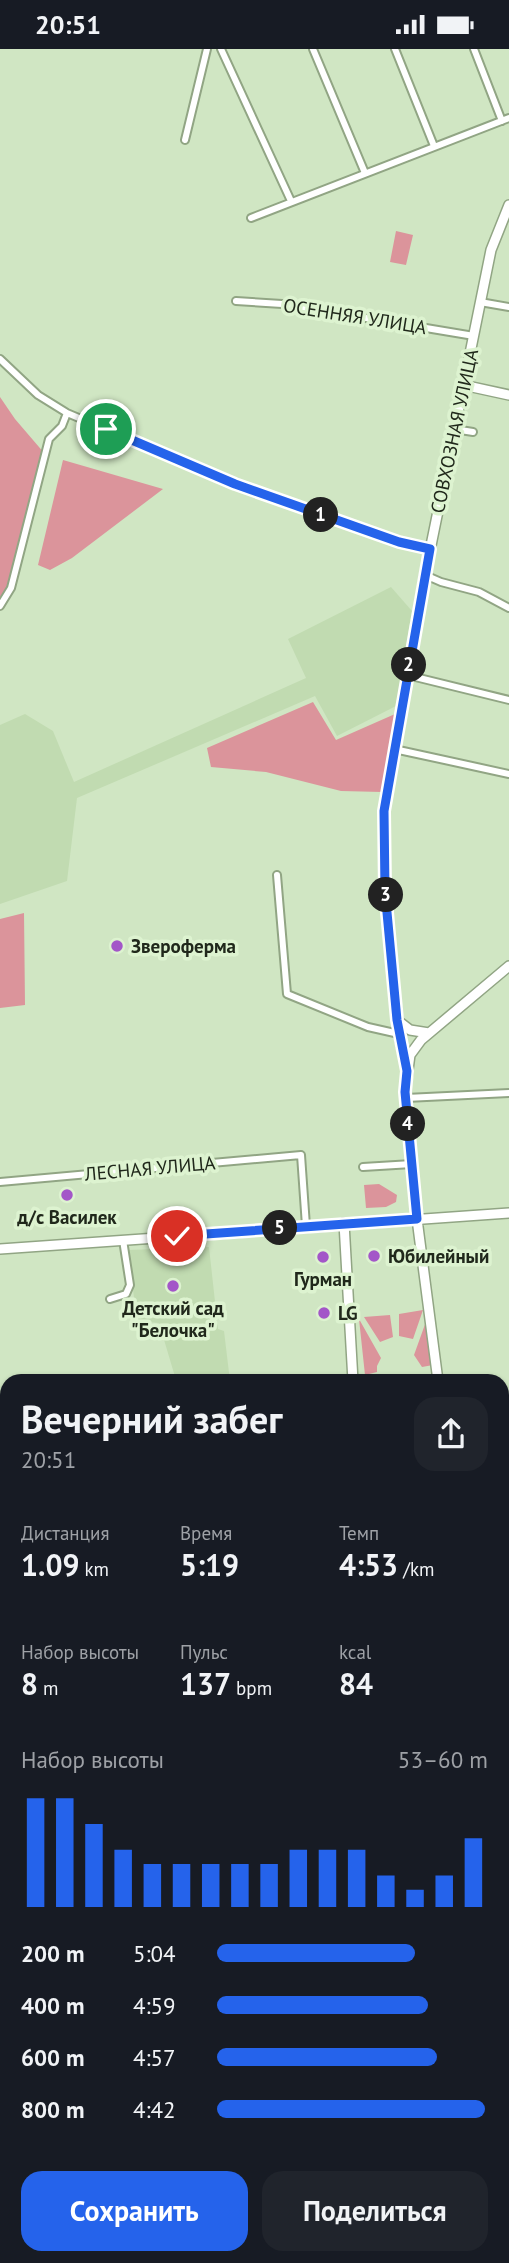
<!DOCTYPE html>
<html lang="ru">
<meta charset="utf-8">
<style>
body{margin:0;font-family:"PT Sans",sans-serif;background:#20242c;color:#f1f3f6;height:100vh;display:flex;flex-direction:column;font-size:26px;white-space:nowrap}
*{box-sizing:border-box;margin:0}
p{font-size:23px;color:#9ea1a6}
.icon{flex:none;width:38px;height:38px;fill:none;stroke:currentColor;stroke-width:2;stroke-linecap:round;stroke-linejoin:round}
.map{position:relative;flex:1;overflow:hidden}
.side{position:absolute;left:0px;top:1325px;width:509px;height:891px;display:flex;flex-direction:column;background:#171b24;border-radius:21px 21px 0 0;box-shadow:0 2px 5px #0004}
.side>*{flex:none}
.pin{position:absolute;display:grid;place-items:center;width:60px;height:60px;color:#fff;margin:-30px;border:4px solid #fff;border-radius:50%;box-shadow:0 2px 7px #0007}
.km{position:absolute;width:35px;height:35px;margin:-18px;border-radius:50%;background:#222;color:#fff;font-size:19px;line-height:35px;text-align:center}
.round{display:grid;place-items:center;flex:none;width:74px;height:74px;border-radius:21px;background:#20242c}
.overview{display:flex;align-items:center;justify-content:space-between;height:119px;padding:0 21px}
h1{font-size:38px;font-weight:700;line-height:52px}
.figures{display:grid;grid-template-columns:repeat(3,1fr);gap:10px;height:119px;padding:7px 21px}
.figures div{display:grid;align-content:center}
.figures b{font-size:30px;font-weight:700}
.figures small{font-size:19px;font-weight:400}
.figures p{font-size:19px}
.chart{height:196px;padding:14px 21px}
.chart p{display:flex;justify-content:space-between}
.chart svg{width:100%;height:126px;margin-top:7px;stroke:#2563eb;stroke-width:6}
.action{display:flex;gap:14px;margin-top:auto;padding:14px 21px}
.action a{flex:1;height:80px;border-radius:21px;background:#2563eb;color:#fff;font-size:28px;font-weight:700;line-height:80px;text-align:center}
.action a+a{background:#20242c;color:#f1f3f6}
ul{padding:0 21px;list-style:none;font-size:23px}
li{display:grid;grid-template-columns:112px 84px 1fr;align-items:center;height:52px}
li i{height:18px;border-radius:9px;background:#2563eb}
.status{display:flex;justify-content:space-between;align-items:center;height:49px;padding:0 35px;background:#171b24;direction:ltr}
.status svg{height:19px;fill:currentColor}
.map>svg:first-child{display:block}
.built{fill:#c1dbb1}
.green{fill:#db949b}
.water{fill:#5b86b9;stroke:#496a8a;stroke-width:2}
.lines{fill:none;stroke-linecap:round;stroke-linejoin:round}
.street-casing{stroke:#91a584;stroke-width:10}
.secondary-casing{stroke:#91a584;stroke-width:12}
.street{stroke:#fff;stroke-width:6}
.secondary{stroke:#fff;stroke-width:9}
.route-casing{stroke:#fff;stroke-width:14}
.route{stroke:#2563eb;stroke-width:9}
.poi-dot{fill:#a356c8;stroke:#ddf3d0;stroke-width:2.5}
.labels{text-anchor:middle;stroke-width:7;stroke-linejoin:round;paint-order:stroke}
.street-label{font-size:19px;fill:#20281b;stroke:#ddf3d0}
.poi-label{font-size:19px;font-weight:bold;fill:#20281b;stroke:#ddf3d0;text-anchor:start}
</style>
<div class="status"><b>20:51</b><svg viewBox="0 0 49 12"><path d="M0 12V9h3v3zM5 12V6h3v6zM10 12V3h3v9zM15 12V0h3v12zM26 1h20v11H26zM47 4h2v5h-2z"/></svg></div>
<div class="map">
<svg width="509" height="2214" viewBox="0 0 509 2214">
<rect width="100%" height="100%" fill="#d0e6c3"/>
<path class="built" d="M 391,538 L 412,562 L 396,657 L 337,687 L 315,647 L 77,749 L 67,832 L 0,855 L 0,676 L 25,665 L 53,682 L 74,733 L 306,629 L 288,590 Z
M 209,1198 L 218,1280 L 224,1282 L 230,1332 L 176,1331 L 159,1274 L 137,1272 L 128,1201 Z"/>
<path class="green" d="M 396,182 L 413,186 L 406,216 L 390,213 Z
M 0,348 L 15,370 L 45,405 L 11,535 L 0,548 Z
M 63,411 L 163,440 L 72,509 L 50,521 L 38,516 Z
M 313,653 L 336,691 L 395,665 L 382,743 L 341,742 L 266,723 L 211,718 L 207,699 Z
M 24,864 L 25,956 L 0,959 L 0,870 Z
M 379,1135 L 397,1146 L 396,1153 L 386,1158 L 366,1159 L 364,1136 Z
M 423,1261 L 413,1290 L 399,1287 L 399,1265 Z
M 390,1266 L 393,1288 L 380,1293 L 364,1268 Z
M 428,1267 L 433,1316 L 422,1318 L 414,1306 Z
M 359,1270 L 381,1309 L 377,1317 L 377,1323 L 365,1326 Z
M 502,1791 L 509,1791 L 509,1853 L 502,1852 Z"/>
<path class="water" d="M 509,1875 L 509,2214 L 0,2214 L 0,1985 L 7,1985 L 7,2208 L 502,2208 L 502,1876 Z"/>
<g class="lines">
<g class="street-casing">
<path id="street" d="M 221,0 L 291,152
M 313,0 L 365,124
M 395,0 L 434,97
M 474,0 L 502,72
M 185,91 L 207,0
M 251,169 L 509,69
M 236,252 L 282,255 L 474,287
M 480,253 L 509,258
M 0,310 L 38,346 L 67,364 L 235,435 L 399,493 L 430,500
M 454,380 L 473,383
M 425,526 L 441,533 L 479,543 L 509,559
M 0,557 L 11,539 L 49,390 L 62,377 L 67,364
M 407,626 L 509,651
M 394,700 L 509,725
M 277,826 L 287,945 L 368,978 L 399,985
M 406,1049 L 509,1044
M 363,1118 L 412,1115
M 0,1133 L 301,1106 L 306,1177
M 110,1250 L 126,1245 L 130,1236 L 123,1191
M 502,1358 L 509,1351
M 502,1469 L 509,1469
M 502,1579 L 509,1577
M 0,1675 L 7,1682"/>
</g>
<g class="secondary-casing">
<path id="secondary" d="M 463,336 L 509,346
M 397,971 L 410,981 L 429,984
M 407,1022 L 399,985 L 395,947 L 385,842 L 384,762 L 425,526 L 491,201 L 509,156
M 344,1174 L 353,1332
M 0,1200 L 509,1164
M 438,1332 L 417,1170 L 405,1043 L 410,1006 L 421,991 L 509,917
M 0,1450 L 7,1449
M 502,1777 L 509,1780"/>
</g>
<use href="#street" class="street"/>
<use href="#secondary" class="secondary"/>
</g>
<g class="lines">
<g class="route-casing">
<path id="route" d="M 106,380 L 235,435 L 399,493 L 430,500 L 384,762 L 385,842 L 397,971 L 407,1022 L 405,1043 L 417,1170 L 177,1187"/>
</g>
<use href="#route" class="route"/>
</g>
<g class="poi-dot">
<circle cx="117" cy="897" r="7"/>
<circle cx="67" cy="1146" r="7"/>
<circle cx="374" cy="1207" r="7"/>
<circle cx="323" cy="1208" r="7"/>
<circle cx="173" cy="1237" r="7"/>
<circle cx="324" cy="1264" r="7"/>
</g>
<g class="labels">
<g class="street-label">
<text transform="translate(355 267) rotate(9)" y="7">ОСЕННЯЯ УЛИЦА</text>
<text transform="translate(454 382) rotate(-78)" y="7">СОВХОЗНАЯ УЛИЦА</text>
<text transform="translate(150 1119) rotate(-5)" y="7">ЛЕСНАЯ УЛИЦА</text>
</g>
<g class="poi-label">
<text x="131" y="904">Звероферма</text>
<text x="67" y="1175" text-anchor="middle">д/с Василек</text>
<text x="388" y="1214">Юбилейный</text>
<text x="323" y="1237" text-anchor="middle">Гурман</text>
<text x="173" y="1266" text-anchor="middle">Детский сад<tspan x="173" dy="22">"Белочка"</tspan></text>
<text x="338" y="1271">LG</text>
</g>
</g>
</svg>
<div class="pin" style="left:106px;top:380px;background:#1e9e55"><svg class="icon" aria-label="arrive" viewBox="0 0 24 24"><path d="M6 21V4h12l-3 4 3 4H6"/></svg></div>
<div class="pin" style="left:177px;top:1187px;background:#d93025"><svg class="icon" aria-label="check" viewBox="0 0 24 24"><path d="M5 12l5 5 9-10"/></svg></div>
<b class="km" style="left:321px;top:466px">1</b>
<b class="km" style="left:409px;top:616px">2</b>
<b class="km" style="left:386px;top:846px">3</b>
<b class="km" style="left:408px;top:1075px">4</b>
<b class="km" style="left:280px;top:1179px">5</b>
<section class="side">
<div class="overview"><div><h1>Вечерний забег</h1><p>20:51</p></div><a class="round"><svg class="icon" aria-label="share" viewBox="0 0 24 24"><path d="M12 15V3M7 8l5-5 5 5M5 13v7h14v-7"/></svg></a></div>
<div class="figures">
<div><p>Дистанция</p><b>1.09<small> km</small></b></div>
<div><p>Время</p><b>5:19</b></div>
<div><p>Темп</p><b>4:53<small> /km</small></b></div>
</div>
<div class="figures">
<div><p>Набор высоты</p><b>8<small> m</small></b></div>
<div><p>Пульс</p><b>137<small> bpm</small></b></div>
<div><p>kcal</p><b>84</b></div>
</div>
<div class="chart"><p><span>Набор высоты</span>53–60 m</p>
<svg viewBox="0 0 160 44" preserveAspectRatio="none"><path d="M5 44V6M15 44V6M25 44V15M35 44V24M45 44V29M55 44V29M65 44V29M75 44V29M85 44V29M95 44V24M105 44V24M115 44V24M125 44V33M135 44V38M145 44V33M155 44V20"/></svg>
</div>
<ul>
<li><b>200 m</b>5:04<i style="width:73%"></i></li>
<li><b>400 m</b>4:59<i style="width:78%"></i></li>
<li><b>600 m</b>4:57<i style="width:81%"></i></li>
<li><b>800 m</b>4:42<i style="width:99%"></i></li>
</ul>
<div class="action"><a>Сохранить</a><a>Поделиться</a></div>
</section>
</div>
